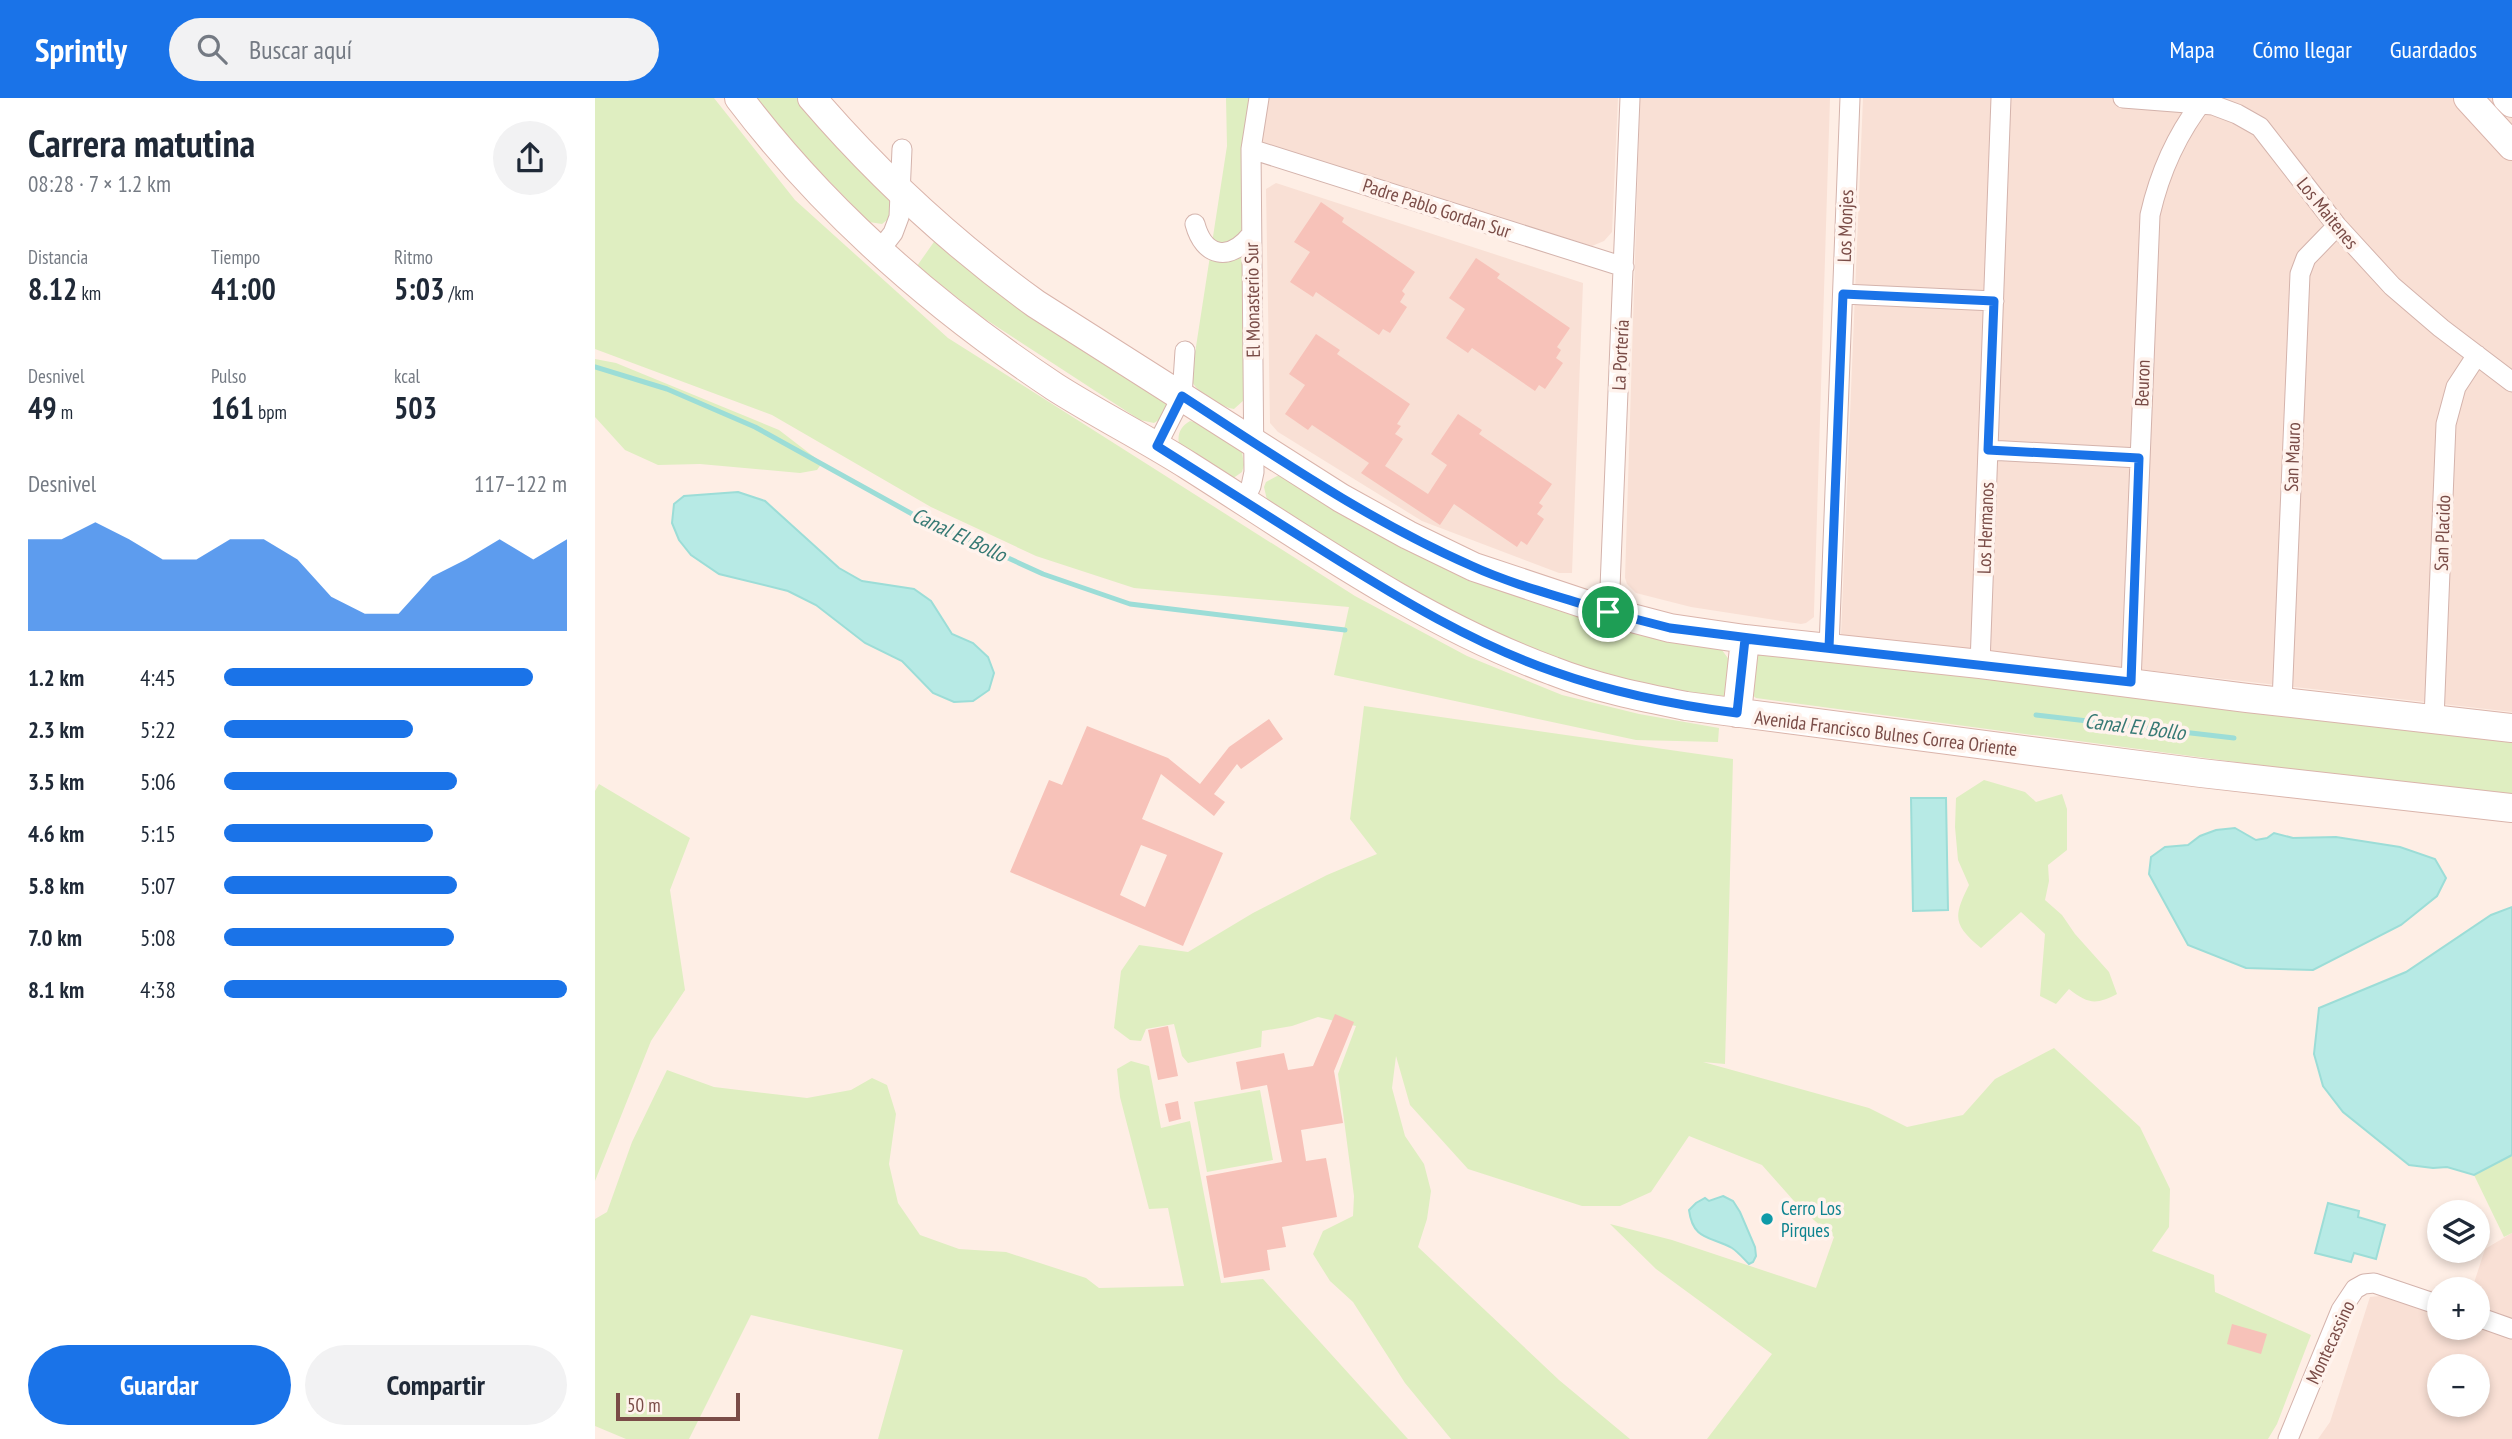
<!DOCTYPE html>
<html lang="es">
<meta charset="utf-8">
<style>
body{margin:0;font-family:"PT Sans Narrow",sans-serif;background:#f2f2f3;color:#1f2937;height:100vh;display:flex;flex-direction:column;font-size:26px;white-space:nowrap}
*{box-sizing:border-box;margin:0}
p{font-size:23px;color:#747a83}
.icon{flex:none;width:38px;height:38px;fill:none;stroke:currentColor;stroke-width:2;stroke-linecap:round;stroke-linejoin:round}
.map{position:relative;flex:1;overflow:hidden}
.details{display:flex;flex-direction:column;background:#fff;width:595px}
.details>*{flex:none}
.controls{position:absolute;left:1832px;top:1102px;display:grid;gap:14px}
.controls a{display:grid;place-items:center;width:63px;height:63px;border-radius:50%;background:#fff;box-shadow:0 4px 10px #0003;font-size:35px}
.scale{position:absolute;left:21px;bottom:18px;width:124px;box-sizing:border-box;padding-left:7px;border:4px solid #7a4c47;border-top:0;font-size:19px;line-height:24px;white-space:nowrap;color:#7a4c47;-webkit-text-stroke:5px #fff3ed;paint-order:stroke}
.pin{position:absolute;display:grid;place-items:center;width:60px;height:60px;color:#fff;margin:-30px;border:4px solid #fff;border-radius:50%;box-shadow:0 2px 7px #0007}
.round{display:grid;place-items:center;flex:none;width:74px;height:74px;border-radius:37px;background:#f2f2f3}
.headline{display:flex;align-items:center;justify-content:space-between;height:119px;padding:0 28px}
h1{font-size:38px;font-weight:700;line-height:52px}
.metrics{display:grid;grid-template-columns:repeat(3,1fr);gap:10px;height:119px;padding:7px 28px}
.metrics div{display:grid;align-content:center}
.metrics b{font-size:30px;font-weight:700}
.metrics small{font-size:19px;font-weight:400}
.metrics p{font-size:19px}
.chart{height:196px;padding:14px 28px}
.chart p{display:flex;justify-content:space-between}
.chart svg{width:100%;height:126px;margin-top:7px;fill:#1a73e8;opacity:.7}
.button{display:flex;gap:14px;margin-top:auto;padding:14px 28px}
.button a{flex:1;height:80px;border-radius:42px;background:#1a73e8;color:#fff;font-size:28px;font-weight:700;line-height:80px;text-align:center}
.button a+a{background:#f2f2f3;color:#1f2937}
ul{padding:0 28px;list-style:none;font-size:23px}
li{display:grid;grid-template-columns:112px 84px 1fr;align-items:center;height:52px}
li i{height:18px;border-radius:9px;background:#1a73e8}
header{display:flex;align-items:center;gap:42px;box-sizing:border-box;height:98px;padding:0 35px;background:#1a73e8;color:#fff}
header strong{font-size:33px}
nav{display:flex;gap:38px;margin-inline-start:auto;font-size:24px}
.search{width:490px;height:63px;background:#f2f2f3;display:flex;align-items:center;gap:18px;box-sizing:border-box;padding:0 24px;border-radius:38px;color:#747a83;font-size:26px}
main{display:flex;flex:1;min-height:0}
.map>svg:first-child{display:block}
.residential{fill:#f9e0d5;fill-rule:evenodd}
.green{fill:#dfeec1}
.water{fill:#b7eae5;stroke:#9cddd7;stroke-width:2}
.lines{fill:none;stroke-linecap:round;stroke-linejoin:round}
.stream{stroke:#9cddd7;stroke-width:5}
.building{fill:#f7c2b9;fill-rule:evenodd}
.street-casing{stroke:#d4b3ac;stroke-width:21}
.secondary-casing{stroke:#dab4ab;stroke-width:30}
.street{stroke:#fff;stroke-width:19}
.secondary{stroke:#fff;stroke-width:28}
.route-casing{stroke:#fff;stroke-width:14}
.route{stroke:#1a73e8;stroke-width:9}
.culture-dot{fill:#0f9aa8;stroke:#fff3ed;stroke-width:2.5}
.labels{text-anchor:middle;stroke-width:7;stroke-linejoin:round;paint-order:stroke}
.street-label{font-size:19px;fill:#7a4c47;stroke:#fff3ed}
.culture-label{font-size:19px;fill:#0d838f;stroke:#fff3ed;text-anchor:start}
.water-label{font-size:21px;font-style:italic;fill:#367974;stroke:#fff3ed}
</style>
<header>
<strong>Sprintly</strong>
<div class="search"><svg class="icon" aria-label="search" viewBox="0 0 24 24"><circle cx="10" cy="10" r="6"/><path d="M15 15l6 6"/></svg>Buscar aquí</div>
<nav><a>Mapa</a><a>Cómo llegar</a><a>Guardados</a></nav>
</header>
<main>
<section class="details">
<div class="headline"><div><h1>Carrera matutina</h1><p>08:28 · 7 × 1.2 km</p></div><a class="round"><svg class="icon" aria-label="share" viewBox="0 0 24 24"><path d="M12 15V3M7 8l5-5 5 5M5 13v7h14v-7"/></svg></a></div>
<div class="metrics">
<div><p>Distancia</p><b>8.12<small> km</small></b></div>
<div><p>Tiempo</p><b>41:00</b></div>
<div><p>Ritmo</p><b>5:03<small> /km</small></b></div>
</div>
<div class="metrics">
<div><p>Desnivel</p><b>49<small> m</small></b></div>
<div><p>Pulso</p><b>161<small> bpm</small></b></div>
<div><p>kcal</p><b>503</b></div>
</div>
<div class="chart"><p><span>Desnivel</span>117–122 m</p>
<svg viewBox="0 0 160 44" preserveAspectRatio="none"><path d="M0 44V12L10 12L20 6L30 12L40 19L50 19L60 12L70 12L80 19L90 32L100 38L110 38L120 25L130 19L140 12L150 19L160 12V44z"/></svg>
</div>
<ul>
<li><b>1.2 km</b>4:45<i style="width:90%"></i></li>
<li><b>2.3 km</b>5:22<i style="width:55%"></i></li>
<li><b>3.5 km</b>5:06<i style="width:68%"></i></li>
<li><b>4.6 km</b>5:15<i style="width:61%"></i></li>
<li><b>5.8 km</b>5:07<i style="width:68%"></i></li>
<li><b>7.0 km</b>5:08<i style="width:67%"></i></li>
<li><b>8.1 km</b>4:38<i style="width:100%"></i></li>
</ul>
<div class="button"><a>Guardar</a><a>Compartir</a></div>
</section>
<div class="map">
<svg width="1917" height="1341" viewBox="0 0 1917 1341">
<rect width="100%" height="100%" fill="#feeee5"/>
<path class="residential" d="M 670,0 L 1023,0 L 1017,134 L 1009,143 L 997,148 L 672,49 L 666,43 Z
M 1045,0 L 1235,0 L 1219,514 L 1219,519 L 1211,525 L 1206,526 L 1096,509 L 1041,495 L 1032,486 L 1030,480 Z
M 1268,0 L 1917,0 L 1917,614 L 1246,537 Z
M 681,85 L 988,185 L 977,475 L 964,475 L 827,423 L 683,334 L 675,325 L 671,91 Z
M 1917,1135 L 1917,1341 L 1723,1341 L 1735,1324 L 1775,1199 L 1878,1188 L 1890,1151 ZM 1844,1192 L 1883,1192 L 1883,1230 L 1844,1230 ZM 1844,1269 L 1883,1269 L 1883,1307 L 1844,1307 Z"/>
<path class="green" d="M 0,0 L 119,0 L 200,102 L 353,240 L 760,498 L 872,558 L 967,597 L 1044,616 L 1124,630 L 1123,644 L 1041,642 L 739,577 L 754,509 L 539,490 L 441,458 L 336,409 L 177,317 L 0,251 Z
M 161,0 L 206,0 L 290,94 L 296,105 L 296,119 L 287,126 L 274,124 L 202,50 Z
M 631,0 L 654,0 L 647,56 L 650,294 L 649,302 L 639,311 C 626,309 600,294 596,281 L 632,48 Z
M 341,141 L 570,296 L 573,308 L 570,318 L 559,325 L 545,322 L 387,219 L 322,168 Z
M 0,261 L 21,265 L 184,332 L 227,365 L 222,372 L 205,375 L 105,366 L 63,367 L 30,352 L 0,319 Z
M 595,323 L 603,325 L 647,354 L 649,367 L 647,374 L 637,381 L 584,346 C 582,336 586,328 595,323 Z
M 684,377 L 689,378 L 936,502 L 986,520 L 1127,552 L 1135,563 L 1131,597 L 1127,599 L 1049,588 L 927,550 L 799,485 L 672,402 L 669,389 L 671,384 Z
M 1164,550 L 1917,642 L 1917,701 L 1161,600 L 1151,592 Z
M 769,608 L 1138,661 L 1130,966 L 1108,964 L 1274,1010 L 1312,1029 L 1368,1017 L 1400,981 L 1459,950 L 1545,1029 L 1575,1091 L 1574,1129 L 1557,1153 L 1619,1177 L 1620,1194 L 1716,1237 L 1682,1326 L 1673,1341 L 1112,1341 L 1177,1256 L 1061,1171 L 1015,1126 L 1077,1142 L 1221,1190 L 1239,1139 L 1207,1112 L 1167,1067 L 1094,1038 L 1056,1094 L 1025,1108 L 987,1108 L 873,1071 L 815,1007 L 801,958 L 797,990 L 810,1038 L 829,1066 L 836,1093 L 832,1121 L 823,1149 L 964,1282 L 1035,1341 L 856,1341 L 810,1285 L 758,1204 L 735,1183 L 718,1156 L 728,1133 L 758,1118 L 759,1098 L 743,976 L 761,928 L 723,919 L 697,928 L 667,933 L 666,949 L 593,965 L 587,958 L 579,926 L 551,931 L 546,943 L 535,942 L 519,930 L 526,873 L 544,847 L 593,854 L 658,815 L 732,777 L 782,756 L 755,721 Z
M 1389,682 L 1430,694 L 1441,704 L 1467,696 L 1472,711 L 1472,752 L 1453,767 L 1454,783 L 1450,802 L 1467,817 L 1480,836 L 1514,874 L 1522,896 C 1501,907 1493,906 1474,891 L 1461,906 L 1445,898 L 1450,836 L 1426,814 L 1386,850 C 1358,827 1358,819 1374,787 L 1363,762 L 1360,729 L 1361,700 Z
M 4,686 L 95,740 L 75,792 L 90,892 L 56,943 L 0,1083 L 0,693 Z
M 536,963 L 554,968 L 566,1030 L 595,1023 L 626,1185 L 668,1181 L 813,1341 L 283,1341 L 308,1252 L 156,1217 L 94,1341 L 31,1341 L 0,1328 L 0,1121 L 12,1114 L 37,1044 L 72,972 L 119,989 L 212,1000 L 256,992 L 277,980 L 292,987 L 301,1016 L 294,1066 L 303,1105 L 325,1137 L 364,1151 L 411,1154 L 491,1180 L 504,1190 L 589,1188 L 573,1110 L 554,1111 L 525,999 L 522,971 Z
M 665,992 L 678,1062 L 612,1074 L 599,1004 Z
M 1917,1057 L 1917,1135 L 1909,1139 L 1879,1077 Z"/>
<path class="water" d="M 143,394 L 170,403 L 244,470 L 267,483 L 319,491 L 336,503 L 357,536 L 378,545 L 393,559 L 399,575 L 394,592 L 378,603 L 359,604 L 338,595 L 307,563 L 270,545 L 221,507 L 193,493 L 124,476 L 96,457 L 84,442 L 77,425 L 79,406 L 89,398 Z
M 1316,700 L 1351,700 L 1353,812 L 1318,813 Z
M 1640,730 L 1661,742 L 1672,740 L 1679,735 L 1698,740 L 1741,739 L 1805,749 L 1840,761 L 1851,780 L 1842,798 L 1806,827 L 1718,872 L 1651,870 L 1593,847 L 1554,776 L 1556,759 L 1570,749 L 1593,747 L 1605,738 L 1621,732 Z
M 1917,809 L 1917,1057 L 1879,1077 L 1852,1069 L 1838,1070 L 1814,1067 L 1748,1014 L 1728,988 L 1719,956 L 1724,910 L 1811,874 L 1896,817 Z
M 1128,1098 L 1138,1103 L 1145,1114 L 1160,1149 L 1161,1158 L 1158,1164 L 1154,1166 C 1149,1161 1143,1154 1137,1150 C 1116,1138 1098,1143 1094,1112 L 1101,1105 L 1110,1100 L 1114,1103 Z
M 1733,1105 L 1764,1113 L 1763,1119 L 1790,1127 L 1781,1161 L 1759,1155 L 1756,1164 L 1720,1155 Z"/>
<g class="lines">
<path class="stream" d="M 0,269 L 72,291 L 160,329 L 319,417 L 448,476 L 535,506 L 750,532
M 1441,617 L 1639,640"/>
</g>
<path class="building" d="M 726,104 L 749,120 L 747,124 L 820,174 L 807,193 L 810,196 L 805,204 L 812,209 L 795,235 L 788,231 L 784,237 L 721,194 L 718,199 L 695,184 L 715,154 L 699,144 Z
M 881,160 L 905,176 L 902,180 L 975,230 L 962,249 L 966,252 L 961,260 L 968,265 L 950,291 L 944,287 L 940,293 L 877,250 L 873,255 L 851,240 L 870,211 L 854,200 Z
M 721,236 L 745,252 L 742,256 L 815,306 L 802,326 L 806,328 L 800,336 L 808,341 L 790,368 L 833,396 L 852,367 L 836,356 L 863,316 L 887,332 L 884,336 L 957,386 L 944,405 L 948,408 L 942,416 L 949,421 L 932,447 L 926,443 L 922,449 L 859,406 L 845,427 L 766,375 L 774,365 L 717,327 L 713,332 L 690,316 L 710,287 L 694,276 Z
M 674,621 L 688,641 L 646,671 L 642,666 L 619,696 L 630,704 L 619,718 L 566,676 L 547,721 L 628,755 L 588,848 L 415,774 L 454,682 L 467,687 L 492,628 L 573,660 L 605,686 L 634,649 ZM 546,747 L 572,757 L 550,809 L 525,797 Z
M 740,916 L 759,924 L 739,973 L 748,1025 L 706,1032 L 711,1063 L 731,1060 L 742,1119 L 687,1129 L 691,1149 L 672,1152 L 675,1172 L 629,1180 L 611,1078 L 687,1064 L 672,987 L 646,992 L 641,964 L 689,955 L 693,972 L 718,968 Z
M 573,928 L 583,978 L 563,982 L 553,932 Z
M 583,1003 L 586,1021 L 574,1024 L 570,1006 Z
M 1637,1226 L 1672,1236 L 1666,1256 L 1632,1246 Z"/>
<g class="lines">
<g class="street-casing">
<path id="street" d="M 1528,0 L 1618,7 L 1642,16 L 1665,29 L 1742,128 L 1797,188 L 1846,230 L 1917,284
M 656,51 L 1029,169
M 600,126 C 609,159 634,164 656,137
M 284,153 L 298,135 L 304,119 L 307,51
M 1248,196 L 1399,203
M 562,347 L 587,298 L 590,253
M 1393,352 L 1544,360
M 649,403 L 656,388 L 659,374 L 656,51 L 664,0
M 1014,514 L 1035,0
M 1234,550 L 1255,0
M 1385,566 L 1406,0
M 1536,584 L 1555,117 C 1565,73 1582,35 1610,0
M 1687,604 L 1705,176 L 1711,160 L 1742,128
M 1839,621 L 1851,326 L 1861,289 L 1882,257
M 1883,1219 L 1917,1231
M 1693,1341 L 1746,1212 L 1760,1191 L 1769,1186 L 1779,1185 L 1844,1207"/>
</g>
<g class="secondary-casing">
<path id="secondary" d="M 144,0 C 231,115 341,210 460,289 C 504,317 550,340 594,368 C 711,442 827,525 958,573 C 1001,590 1046,599 1091,608 L 1606,675 L 1917,710
M 217,0 C 284,78 358,146 441,206 L 746,400 L 813,437 L 879,469 L 1014,514 L 1075,530 L 1150,541 L 1385,566 L 1652,600 L 1917,630
M 1873,0 L 1917,48
M 1912,0 L 1917,5
M 1142,615 L 1150,541"/>
</g>
<use href="#street" class="street"/>
<use href="#secondary" class="secondary"/>
</g>
<g class="lines">
<g class="route-casing">
<path id="route" d="M 1013,514 C 970,500 918,487 877,468 C 774,423 681,359 587,298 L 562,348 C 619,384 676,420 733,456 C 805,501 879,546 960,574 C 1019,595 1080,607 1142,615 L 1150,541 L 1536,584 L 1544,360 L 1393,352 L 1399,203 L 1248,196 L 1234,550 L 1075,530 L 1013,514"/>
</g>
<use href="#route" class="route"/>
</g>
<circle class="culture-dot" cx="1172" cy="1121" r="7"/>
<g class="labels">
<g class="street-label">
<text transform="translate(842 110) rotate(18)" y="7">Padre Pablo Gordan Sur</text>
<text transform="translate(1733 115) rotate(51)" y="7">Los Maitenes</text>
<text transform="translate(1250 128) rotate(-88)" y="7">Los Monjes</text>
<text transform="translate(657 202) rotate(-91)" y="7">El Monasterio Sur</text>
<text transform="translate(1025 257) rotate(-87)" y="7">La Portería</text>
<text transform="translate(1547 285) rotate(-88)" y="7">Beuron</text>
<text transform="translate(1697 359) rotate(-88)" y="7">San Mauro</text>
<text transform="translate(1390 430) rotate(-88)" y="7">Los Hermanos</text>
<text transform="translate(1847 435) rotate(-88)" y="7">San Placido</text>
<text transform="translate(1291 635) rotate(7)" y="7">Avenida Francisco Bulnes Correa Oriente</text>
<text transform="translate(1735 1244) rotate(-65)" y="7">Montecassino</text>
</g>
<g class="culture-label">
<text x="1186" y="1117">Cerro Los<tspan x="1186" dy="22">Pirques</tspan></text>
</g>
<g class="water-label">
<text transform="translate(364 437) rotate(25)" y="7">Canal El Bollo</text>
<text transform="translate(1540 629) rotate(7)" y="7">Canal El Bollo</text>
</g>
</g>
</svg>
<div class="controls">
<a><svg class="icon" aria-label="layers" viewBox="0 0 24 24"><path d="M12 4l9 5-9 5-9-5zM3 14l9 5 9-5"/></svg></a>
<a>+</a>
<a>−</a>
</div>
<div class="scale">50 m</div>
<div class="pin" style="left:1013px;top:514px;background:#1e9e55"><svg class="icon" aria-label="arrive" viewBox="0 0 24 24"><path d="M6 21V4h12l-3 4 3 4H6"/></svg></div>
</div>
</main>
